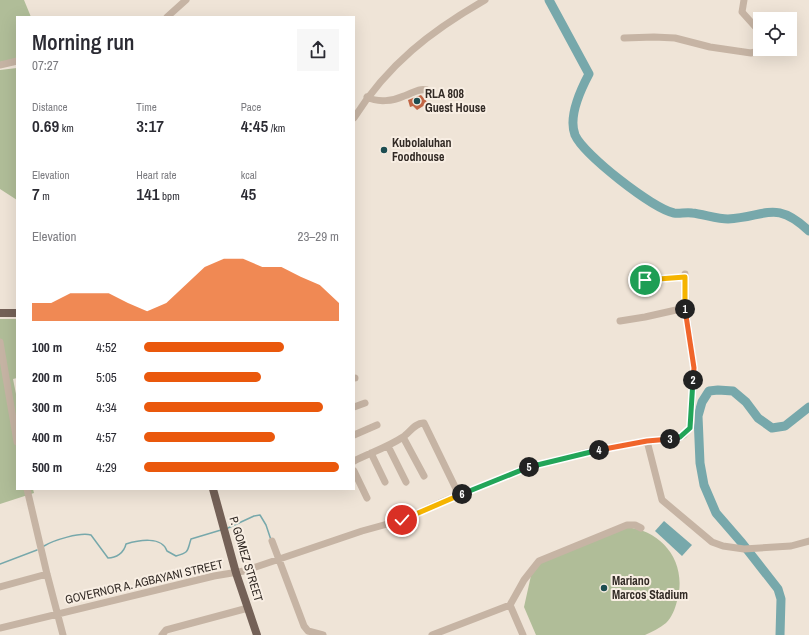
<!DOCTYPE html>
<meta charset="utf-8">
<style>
body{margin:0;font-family:"Archivo Narrow",sans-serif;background:#f7f7f7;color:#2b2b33;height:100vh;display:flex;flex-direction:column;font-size:15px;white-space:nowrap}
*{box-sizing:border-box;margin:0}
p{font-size:13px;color:#7c7c81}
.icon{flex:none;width:22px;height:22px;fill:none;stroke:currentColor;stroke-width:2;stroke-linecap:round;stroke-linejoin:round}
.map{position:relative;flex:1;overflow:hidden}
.details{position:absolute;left:16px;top:16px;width:339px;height:474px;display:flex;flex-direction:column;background:#fff;border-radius:0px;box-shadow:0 4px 16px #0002}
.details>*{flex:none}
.buttons{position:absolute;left:753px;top:12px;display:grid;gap:8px}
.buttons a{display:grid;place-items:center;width:44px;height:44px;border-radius:0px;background:#fff;box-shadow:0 4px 16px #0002;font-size:20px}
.pin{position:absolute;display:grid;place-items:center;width:34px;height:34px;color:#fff;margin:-17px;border:2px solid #fff;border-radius:50%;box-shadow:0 1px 4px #0007}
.km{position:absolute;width:20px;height:20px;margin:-10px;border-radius:50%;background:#222;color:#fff;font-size:11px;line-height:20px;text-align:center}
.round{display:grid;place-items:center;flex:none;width:42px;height:42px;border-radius:0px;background:#f7f7f7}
.overview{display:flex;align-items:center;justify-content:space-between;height:68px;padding:0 16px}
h1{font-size:22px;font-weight:600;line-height:30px}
.stats{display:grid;grid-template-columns:repeat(3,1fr);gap:6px;height:68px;padding:4px 16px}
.stats div{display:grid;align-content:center}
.stats b{font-size:17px;font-weight:600}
.stats small{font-size:11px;font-weight:400}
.stats p{font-size:11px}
.chart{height:112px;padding:8px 16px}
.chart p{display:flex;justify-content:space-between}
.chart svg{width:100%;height:72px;margin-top:4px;fill:#ea580c;opacity:.7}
ul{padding:0 16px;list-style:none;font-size:13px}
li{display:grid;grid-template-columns:64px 48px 1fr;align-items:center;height:30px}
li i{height:10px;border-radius:5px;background:#ea580c}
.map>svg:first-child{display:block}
.green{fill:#b0bd98}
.water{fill:#77a8ab}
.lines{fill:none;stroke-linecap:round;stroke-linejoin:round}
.stream{stroke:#77a8ab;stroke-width:1.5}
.river{stroke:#77a8ab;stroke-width:9}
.building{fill:#c16544}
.minor{stroke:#c6b4a4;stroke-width:7}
.major{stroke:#746157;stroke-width:8}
.split-1-casing{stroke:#fff;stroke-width:8}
.split-2-casing{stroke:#fff;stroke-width:8}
.split-3-casing{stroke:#fff;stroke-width:8}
.split-4-casing{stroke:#fff;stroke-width:8}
.split-5-casing{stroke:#fff;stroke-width:8}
.split-6-casing{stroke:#fff;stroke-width:8}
.split-7-casing{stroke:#fff;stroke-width:8}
.split-1{stroke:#f5b400;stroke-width:5}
.split-2{stroke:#f0652b;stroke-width:5}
.split-3{stroke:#22a559;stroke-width:5}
.split-4{stroke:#f0652b;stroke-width:5}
.split-5{stroke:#22a559;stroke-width:5}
.split-6{stroke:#22a559;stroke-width:5}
.split-7{stroke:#f5b400;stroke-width:5}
.poi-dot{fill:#1d4d51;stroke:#f8eee3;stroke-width:1.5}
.labels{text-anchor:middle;stroke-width:4;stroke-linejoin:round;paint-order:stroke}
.poi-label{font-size:12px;font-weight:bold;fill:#322a25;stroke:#f8eee3;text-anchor:start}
.street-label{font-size:12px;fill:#322a25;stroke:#f8eee3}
</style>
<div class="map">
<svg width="809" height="635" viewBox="0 0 809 635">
<rect width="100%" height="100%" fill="#efe4d7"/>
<path class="green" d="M 0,0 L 24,0 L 31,17 L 17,17 L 17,60 L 0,62 Z
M 17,68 L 17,200 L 0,189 L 0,70 Z
M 0,319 L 17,319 L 17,378 L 13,379 L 17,399 L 17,489 L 33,489 L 34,493 L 0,504 Z
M 625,527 C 663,530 688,563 677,601 C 675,609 672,617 666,623 C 660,628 652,632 645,635 L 536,635 L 524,607 L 532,571 L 540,563 Z"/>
<path class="water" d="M 664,521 L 692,545 L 682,556 L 655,531 Z"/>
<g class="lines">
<path class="stream" d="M 228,528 L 254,516 L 260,515 L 266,525 L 271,540
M 44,546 C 54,540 80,532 91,535 L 108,558 C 116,558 124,553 126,544 C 139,540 162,536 167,551 L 176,556 C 190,552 187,551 191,539 L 221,530
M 0,564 L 37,550"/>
<path class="river" d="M 549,0 L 589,74 C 581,89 568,117 575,135 C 584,155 652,208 674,213 C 679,214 686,212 692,213 C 703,214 717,219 728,219 C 766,217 775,199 809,231
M 780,635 L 781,599 L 778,589 L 742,543 L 716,513 L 704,485 L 700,463 L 698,416 L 702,402 L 709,391 L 718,390 L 733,391 L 746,402 L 758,418 L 772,428 L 785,426 L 809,407"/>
</g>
<path class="building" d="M 421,95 L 428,103 L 417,110 L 413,106 L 410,107 L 408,100 Z"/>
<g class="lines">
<path class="minor" d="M 744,0 L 742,12 L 760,32
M 167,17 L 186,0
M 624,38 L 654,37 L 675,38 L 710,47 L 751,53 L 755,52 L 760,47
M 0,65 L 17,61
M 367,97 C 378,103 393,101 404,96 C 413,93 418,88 427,90
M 354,118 C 388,64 431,31 485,0
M 645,280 L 685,277
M 620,321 L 645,317 L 685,308
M 0,342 L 17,442
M 354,378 L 355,378
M 354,407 L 365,403
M 354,435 L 377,425
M 403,437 L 424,476
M 647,441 L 662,500 L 712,542 L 723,546 L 744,549 L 791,546 L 809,541
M 388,446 L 406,482
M 371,453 L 385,482
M 354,461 C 370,453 388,447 403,437 C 409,433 416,422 424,423 L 459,495
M 354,471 L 367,498
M 27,489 L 47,574 L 63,635
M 272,541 L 304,626 L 308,631 L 323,635
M 0,587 L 47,574
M 510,605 L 524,580 L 539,561 L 627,525 L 635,525 L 641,528
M 510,605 L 523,635
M 0,628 L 214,576 L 244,571 L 362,531 L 402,520 L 444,501 L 526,468 L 592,451 L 647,441 L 677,439 L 684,435 L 690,427 L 691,422 L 694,368 L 686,312 L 685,274
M 162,635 L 166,630 L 248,608
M 432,635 L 510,605"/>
<path class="major" d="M 0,313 L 17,313
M 213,489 L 236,573 L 257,635"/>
</g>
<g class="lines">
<g class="split-1-casing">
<path id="split-1" d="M 645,280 L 685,277 L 685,309"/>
</g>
<g class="split-2-casing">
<path id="split-2" d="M 685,309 L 694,368 L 693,380"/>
</g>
<g class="split-3-casing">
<path id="split-3" d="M 670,439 L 680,437 L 690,428 L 693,380"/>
</g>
<g class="split-4-casing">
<path id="split-4" d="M 599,450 L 647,441 L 670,439"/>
</g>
<g class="split-5-casing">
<path id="split-5" d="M 529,467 L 599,450"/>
</g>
<g class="split-6-casing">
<path id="split-6" d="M 462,494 L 529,467"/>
</g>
<g class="split-7-casing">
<path id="split-7" d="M 402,520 L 462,494"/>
</g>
<use href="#split-1" class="split-1"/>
<use href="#split-2" class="split-2"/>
<use href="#split-3" class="split-3"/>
<use href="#split-4" class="split-4"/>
<use href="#split-5" class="split-5"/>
<use href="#split-6" class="split-6"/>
<use href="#split-7" class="split-7"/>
</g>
<g class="poi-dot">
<circle cx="417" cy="101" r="4"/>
<circle cx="384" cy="150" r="4"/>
<circle cx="604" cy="588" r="4"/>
</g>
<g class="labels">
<g class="poi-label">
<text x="425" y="98">RLA 808<tspan x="425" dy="14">Guest House</tspan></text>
<text x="392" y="147">Kubolaluhan<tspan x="392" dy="14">Foodhouse</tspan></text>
<text x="612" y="585">Mariano<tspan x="612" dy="14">Marcos Stadium</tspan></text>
</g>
<g class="street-label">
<text transform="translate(246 559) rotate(73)" y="4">P. GOMEZ STREET</text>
<text transform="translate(144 582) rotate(-13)" y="4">GOVERNOR A. AGBAYANI STREET</text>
</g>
</g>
</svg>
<div class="buttons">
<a><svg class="icon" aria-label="locate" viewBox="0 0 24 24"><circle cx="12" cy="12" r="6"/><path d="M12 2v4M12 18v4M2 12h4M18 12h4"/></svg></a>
</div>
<div class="pin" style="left:645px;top:280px;background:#1e9e55"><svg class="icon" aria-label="arrive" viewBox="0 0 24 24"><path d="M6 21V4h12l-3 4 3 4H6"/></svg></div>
<div class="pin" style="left:402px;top:520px;background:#d93025"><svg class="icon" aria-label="check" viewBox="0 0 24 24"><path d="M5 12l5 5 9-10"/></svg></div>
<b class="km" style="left:685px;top:309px">1</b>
<b class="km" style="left:693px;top:380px">2</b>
<b class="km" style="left:670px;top:439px">3</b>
<b class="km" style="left:599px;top:450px">4</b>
<b class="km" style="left:529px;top:467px">5</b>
<b class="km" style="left:462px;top:494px">6</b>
<section class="details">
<div class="overview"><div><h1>Morning run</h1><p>07:27</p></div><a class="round"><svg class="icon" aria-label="share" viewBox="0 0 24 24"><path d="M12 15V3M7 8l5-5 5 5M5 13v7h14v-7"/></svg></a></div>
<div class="stats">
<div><p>Distance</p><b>0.69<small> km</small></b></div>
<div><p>Time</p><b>3:17</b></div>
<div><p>Pace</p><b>4:45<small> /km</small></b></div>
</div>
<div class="stats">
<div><p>Elevation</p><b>7<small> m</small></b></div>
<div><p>Heart rate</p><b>141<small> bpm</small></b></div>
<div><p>kcal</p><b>45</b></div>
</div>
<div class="chart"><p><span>Elevation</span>23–29 m</p>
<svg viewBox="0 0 160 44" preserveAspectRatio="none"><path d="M0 44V33L10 33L20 27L30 27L40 27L50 33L60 38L70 33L80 22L90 11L100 6L110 6L120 11L130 11L140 17L150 22L160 33V44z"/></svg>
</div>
<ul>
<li><b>100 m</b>4:52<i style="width:72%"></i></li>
<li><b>200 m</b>5:05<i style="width:60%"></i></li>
<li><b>300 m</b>4:34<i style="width:92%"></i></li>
<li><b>400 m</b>4:57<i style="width:67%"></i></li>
<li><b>500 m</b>4:29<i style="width:100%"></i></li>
</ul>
</section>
</div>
